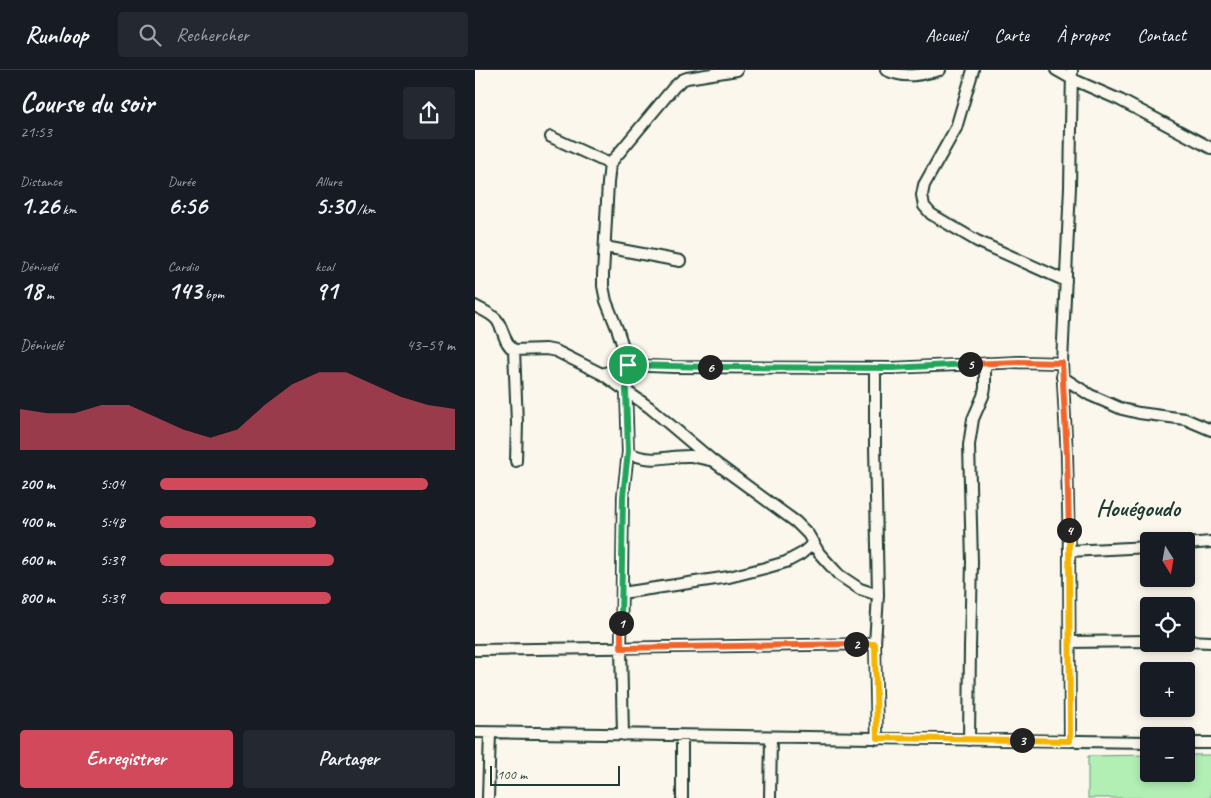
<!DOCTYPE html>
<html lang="fr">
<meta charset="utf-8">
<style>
body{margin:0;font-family:Caveat,sans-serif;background:#242831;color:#f1f3f6;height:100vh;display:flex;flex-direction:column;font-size:19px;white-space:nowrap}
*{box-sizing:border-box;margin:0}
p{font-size:16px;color:#9ea1a6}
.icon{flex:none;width:28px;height:28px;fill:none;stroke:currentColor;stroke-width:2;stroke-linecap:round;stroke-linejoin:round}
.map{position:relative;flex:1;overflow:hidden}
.sheet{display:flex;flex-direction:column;background:#171b24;width:475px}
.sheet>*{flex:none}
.needle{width:32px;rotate:169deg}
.tools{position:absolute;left:665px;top:462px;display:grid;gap:10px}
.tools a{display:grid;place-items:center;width:55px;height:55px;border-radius:5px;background:#171b24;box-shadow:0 2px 8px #0003;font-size:25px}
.scale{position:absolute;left:15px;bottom:12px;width:130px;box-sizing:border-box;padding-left:5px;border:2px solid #1f3d34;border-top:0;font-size:14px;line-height:18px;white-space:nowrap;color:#1f3d34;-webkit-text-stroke:4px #fbf7ec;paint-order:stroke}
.pin{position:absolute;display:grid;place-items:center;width:42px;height:42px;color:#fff;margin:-21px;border:2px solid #fff;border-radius:50%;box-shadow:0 1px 5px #0007}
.km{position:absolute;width:25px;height:25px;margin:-12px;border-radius:50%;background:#222;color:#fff;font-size:14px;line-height:25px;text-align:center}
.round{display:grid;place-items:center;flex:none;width:52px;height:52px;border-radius:5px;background:#242831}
.summary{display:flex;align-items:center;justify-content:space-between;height:85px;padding:0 20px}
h1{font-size:28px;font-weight:700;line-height:38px}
.stats{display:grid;grid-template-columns:repeat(3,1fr);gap:8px;height:85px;padding:5px 20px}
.stats div{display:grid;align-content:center}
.stats b{font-size:25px;font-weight:700}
.stats small{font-size:14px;font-weight:400}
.stats p{font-size:14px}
.chart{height:140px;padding:10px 20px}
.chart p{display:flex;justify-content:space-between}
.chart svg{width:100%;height:90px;margin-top:5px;fill:#d1495b;opacity:.7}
.primary-button{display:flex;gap:10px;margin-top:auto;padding:10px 20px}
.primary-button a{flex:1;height:58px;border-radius:5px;background:#d1495b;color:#fff;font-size:20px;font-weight:700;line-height:58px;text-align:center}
.primary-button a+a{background:#242831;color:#f1f3f6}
ul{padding:0 20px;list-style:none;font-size:16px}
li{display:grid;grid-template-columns:80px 60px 1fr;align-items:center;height:38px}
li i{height:12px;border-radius:6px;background:#d1495b}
header{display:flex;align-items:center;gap:30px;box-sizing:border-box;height:70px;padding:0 25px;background:#171b24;border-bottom:1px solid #363941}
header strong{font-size:24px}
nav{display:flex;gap:28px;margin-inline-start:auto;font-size:18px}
.search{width:350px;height:45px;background:#242831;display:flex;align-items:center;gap:12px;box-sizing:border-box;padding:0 18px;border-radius:5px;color:#9ea1a6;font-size:19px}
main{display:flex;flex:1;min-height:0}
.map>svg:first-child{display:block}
.green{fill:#b2efb5;stroke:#689674}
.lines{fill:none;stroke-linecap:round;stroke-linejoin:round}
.street-casing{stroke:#1f3d34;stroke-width:14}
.street{stroke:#fbf7ec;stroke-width:10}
.split-1-casing{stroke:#fff;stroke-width:10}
.split-2-casing{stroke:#fff;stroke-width:10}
.split-3-casing{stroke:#fff;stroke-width:10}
.split-4-casing{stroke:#fff;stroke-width:10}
.split-5-casing{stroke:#fff;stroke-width:10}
.split-6-casing{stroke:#fff;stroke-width:10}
.split-7-casing{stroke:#fff;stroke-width:10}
.split-1{stroke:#22a559;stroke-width:6}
.split-2{stroke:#f0652b;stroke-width:6}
.split-3{stroke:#f5b400;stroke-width:6}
.split-4{stroke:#f5b400;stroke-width:6}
.split-5{stroke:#f0652b;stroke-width:6}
.split-6{stroke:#22a559;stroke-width:6}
.split-7{stroke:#22a559;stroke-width:6}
.labels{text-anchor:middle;stroke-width:5;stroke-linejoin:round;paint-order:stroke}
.quarter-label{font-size:24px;font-weight:bold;fill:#1f3d34;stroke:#fbf7ec}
</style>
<header>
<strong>Runloop</strong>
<div class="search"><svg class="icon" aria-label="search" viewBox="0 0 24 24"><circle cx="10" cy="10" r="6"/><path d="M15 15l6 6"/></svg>Rechercher</div>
<nav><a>Accueil</a><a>Carte</a><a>À propos</a><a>Contact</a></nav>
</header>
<main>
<section class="sheet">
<div class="summary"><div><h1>Course du soir</h1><p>21:53</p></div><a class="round"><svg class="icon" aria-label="share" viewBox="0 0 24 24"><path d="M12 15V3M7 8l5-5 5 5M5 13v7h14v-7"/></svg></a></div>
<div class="stats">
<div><p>Distance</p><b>1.26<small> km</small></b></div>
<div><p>Durée</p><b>6:56</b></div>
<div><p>Allure</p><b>5:30<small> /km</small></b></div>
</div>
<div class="stats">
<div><p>Dénivelé</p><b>18<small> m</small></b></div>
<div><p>Cardio</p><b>143<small> bpm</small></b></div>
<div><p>kcal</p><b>91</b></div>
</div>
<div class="chart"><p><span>Dénivelé</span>43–59 m</p>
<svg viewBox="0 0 160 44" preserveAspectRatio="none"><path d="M0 44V24L10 26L20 26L30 22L40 22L50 28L60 34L70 38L80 34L90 22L100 12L110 6L120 6L130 12L140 18L150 22L160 24V44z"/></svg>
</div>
<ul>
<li><b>200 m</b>5:04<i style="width:91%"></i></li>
<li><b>400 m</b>5:48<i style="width:53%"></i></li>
<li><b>600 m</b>5:39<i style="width:59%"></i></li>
<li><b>800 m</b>5:39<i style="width:58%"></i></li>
</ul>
<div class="primary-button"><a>Enregistrer</a><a>Partager</a></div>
</section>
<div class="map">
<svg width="736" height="728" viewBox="0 0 736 728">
<rect width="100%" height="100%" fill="#fbf7ec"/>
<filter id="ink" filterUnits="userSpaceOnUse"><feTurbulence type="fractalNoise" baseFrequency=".02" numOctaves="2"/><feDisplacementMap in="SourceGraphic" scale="10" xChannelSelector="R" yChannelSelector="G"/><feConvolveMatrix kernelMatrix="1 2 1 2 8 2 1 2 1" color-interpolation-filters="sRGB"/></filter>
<g filter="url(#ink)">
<path class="green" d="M 674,685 L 674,704 L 711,704 L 711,685 L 736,685 L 736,728 L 613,728 L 613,686 Z"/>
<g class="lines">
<g class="street-casing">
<path id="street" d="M 411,0 C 430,9 446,5 465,0
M 498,0 L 481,58 L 449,115 L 447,125 L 449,136 L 456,144 L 502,171 L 591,211
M 581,0 L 597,9 L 645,30 L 736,78
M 76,67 L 135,94
M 130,177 L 205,191
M 0,236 C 7,240 15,243 21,249 C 29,258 28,273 39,280 L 71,279 L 81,281 L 127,304 L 174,337 L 238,391 L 321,452 L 333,464 L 344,483 L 353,493 L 364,505 L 385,519 L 403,525
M 39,280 L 42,353 L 41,391
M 400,298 L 400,376 L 403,525 L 400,574 L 402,669
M 127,304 L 153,295 L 199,297 L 417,298 L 544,292 L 587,293
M 587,307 L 615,325 L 647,339 L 664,343 L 710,349 L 736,360
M 153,382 C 176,395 192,385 216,386 C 222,387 229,389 235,390
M 711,474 L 736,472
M 594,481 L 674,477
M 147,523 L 254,507 L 290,498 L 311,492 L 326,484 L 339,473
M 711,571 L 736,572
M 595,572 L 674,571
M 0,580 L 400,574
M 0,662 L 674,672
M 148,665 L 146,578 L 148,426 L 153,382 L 151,320 L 154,308 L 154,302 L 151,286 L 143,261 L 131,231 L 128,216 L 128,205 L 133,113 L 135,94 L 139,89 L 199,17 L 207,10 L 212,8 L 262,0
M 494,670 L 495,577 L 497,492 L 494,375 L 498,349 L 508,326 L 510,318 L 510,298 L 512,293
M 595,671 L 594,481 L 592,386 L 587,293 L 595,117 L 597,0
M 711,673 L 736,673
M 13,728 L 15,663
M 207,728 L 207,666
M 295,728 L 296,667"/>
</g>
<use href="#street" class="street"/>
</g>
</g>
<g class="lines" filter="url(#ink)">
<g class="split-1-casing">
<path id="split-1" d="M 146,553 L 148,426 L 153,382 L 151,320 L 154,308 L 153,295"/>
</g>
<g class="split-2-casing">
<path id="split-2" d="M 146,553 L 146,578 L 381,574"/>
</g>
<g class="split-3-casing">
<path id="split-3" d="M 381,574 L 400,574 L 402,668 L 547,670"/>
</g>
<g class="split-4-casing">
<path id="split-4" d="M 547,670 L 595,671 L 594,460"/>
</g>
<g class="split-5-casing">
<path id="split-5" d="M 495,294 L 544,292 L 587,293 L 592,386 L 594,460"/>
</g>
<g class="split-6-casing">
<path id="split-6" d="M 235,297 L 417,298 L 495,294"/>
</g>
<g class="split-7-casing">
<path id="split-7" d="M 153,295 L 235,297"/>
</g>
<use href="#split-1" class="split-1"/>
<use href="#split-2" class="split-2"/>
<use href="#split-3" class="split-3"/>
<use href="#split-4" class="split-4"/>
<use href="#split-5" class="split-5"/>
<use href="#split-6" class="split-6"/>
<use href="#split-7" class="split-7"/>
</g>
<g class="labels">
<g class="quarter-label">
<text x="663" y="446">Houégoudo</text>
</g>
</g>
</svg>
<div class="tools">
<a><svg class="needle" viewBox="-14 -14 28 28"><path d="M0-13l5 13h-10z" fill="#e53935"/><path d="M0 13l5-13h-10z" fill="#9ea1a6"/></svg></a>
<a><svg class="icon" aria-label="locate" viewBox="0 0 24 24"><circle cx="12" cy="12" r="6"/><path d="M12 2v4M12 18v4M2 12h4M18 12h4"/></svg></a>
<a>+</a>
<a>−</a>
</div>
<div class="scale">100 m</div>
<div class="pin" style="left:153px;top:295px;background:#1e9e55"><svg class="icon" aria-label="arrive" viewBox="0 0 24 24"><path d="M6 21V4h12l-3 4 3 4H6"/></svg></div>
<b class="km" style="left:146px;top:553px">1</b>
<b class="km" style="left:381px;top:574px">2</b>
<b class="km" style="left:547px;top:670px">3</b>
<b class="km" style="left:594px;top:460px">4</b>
<b class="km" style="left:495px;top:294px">5</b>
<b class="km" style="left:235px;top:297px">6</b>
</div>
</main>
